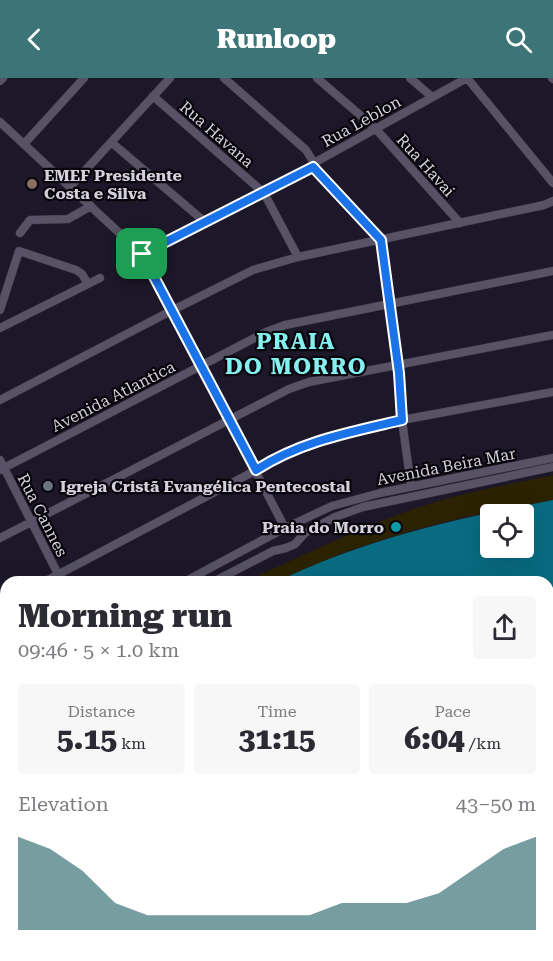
<!DOCTYPE html>
<meta charset="utf-8">
<style>
body{margin:0;font-family:"Roboto Serif",serif;background:#f7f7f7;color:#2b2b33;height:100vh;display:flex;flex-direction:column;font-size:22px;white-space:nowrap}
*{box-sizing:border-box;margin:0}
p{font-size:20px;color:#7c7c81}
.icon{flex:none;width:33px;height:33px;fill:none;stroke:currentColor;stroke-width:2;stroke-linecap:round;stroke-linejoin:round}
.map{position:relative;flex:1;overflow:hidden}
.panel{position:absolute;left:0px;top:498px;width:554px;height:386px;display:flex;flex-direction:column;background:#fff;border-radius:18px 18px 0 0;box-shadow:0 6px 24px #0002}
.panel>*{flex:none}
.buttons{position:absolute;left:480px;top:426px;display:grid;gap:12px}
.buttons a{display:grid;place-items:center;width:54px;height:54px;border-radius:6px;background:#fff;box-shadow:0 6px 24px #0002;font-size:30px}
.pin{position:absolute;display:grid;place-items:center;width:51px;height:51px;color:#fff;margin:-26px;border-radius:12px;box-shadow:0 3px 9px #0006}
.round{display:grid;place-items:center;flex:none;width:63px;height:63px;border-radius:6px;background:#f7f7f7}
.overview{display:flex;align-items:center;justify-content:space-between;height:102px;padding:0 18px}
h1{font-size:33px;font-weight:800;line-height:45px}
.metrics{display:grid;grid-template-columns:repeat(3,1fr);gap:9px;height:102px;padding:6px 18px}
.metrics div{display:grid;align-content:center;border-radius:6px;background:#f7f7f7;text-align:center}
.metrics b{font-size:30px;font-weight:800}
.metrics small{font-size:16px;font-weight:400}
.metrics p{font-size:16px}
.chart{height:168px;padding:12px 18px}
.chart p{display:flex;justify-content:space-between}
.chart svg{width:100%;height:108px;margin-top:6px;fill:#3d7478;opacity:.7}
header{display:flex;justify-content:space-between;align-items:center;height:78px;padding:0 18px;background:#3d7478;color:#fff;font-size:27px;font-weight:800}
.map>svg:first-child{display:block}
.sand{fill:#2a2201}
.water{fill:#096b81;fill-rule:evenodd}
.lines{fill:none;stroke-linecap:round;stroke-linejoin:round}
.minor-casing{stroke:#35313e;stroke-width:9}
.minor{stroke:#575266;stroke-width:8}
.route-casing{stroke:#fff;stroke-width:12}
.route{stroke:#1a73e8;stroke-width:8}
.education-dot{fill:#8d6e63;stroke:#07050b;stroke-width:2}
.worship-dot{fill:#6b7280;stroke:#07050b;stroke-width:2}
.culture-dot{fill:#0f9aa8;stroke:#07050b;stroke-width:2}
.labels{text-anchor:middle;stroke-width:4.5;stroke-linejoin:round;paint-order:stroke}
.street-label{font-size:16px;fill:#d4d1dd;stroke:#07050b}
.poi-label{font-size:16px;font-weight:bold;fill:#d4d1dd;stroke:#07050b;text-anchor:start}
.district-label{font-size:22px;font-weight:bold;letter-spacing:1.5px;fill:#84f0f0;stroke:#07050b}
</style>
<header><svg class="icon" aria-label="back" viewBox="0 0 24 24"><path d="M15 5l-7 7 7 7"/></svg>Runloop<svg class="icon" aria-label="search" viewBox="0 0 24 24"><circle cx="10" cy="10" r="6"/><path d="M15 15l6 6"/></svg></header>
<div class="map">
<svg width="553" height="883" viewBox="0 0 553 883">
<rect width="100%" height="100%" fill="#1d1829"/>
<path class="sand" d="M 553,397 L 553,422 L 460,440 L 414,452 L 348,473 L 276,504 L 244,504 C 300,479 356,451 414,431 C 459,415 506,407 553,397 Z"/>
<path class="water" d="M 553,422 L 553,883 L 0,883 L 0,645 L 6,641 L 6,878 L 548,878 L 548,504 L 276,504 C 368,460 453,441 553,422 ZM 524,436 L 524,470 L 490,470 L 490,436 Z"/>
<g class="lines">
<g class="minor-casing">
<path id="minor" d="M 224,0 L 306,72 L 314,85
M 317,0 L 375,50 L 460,145
M 410,0 L 432,19
M 467,0 L 553,105
M 552,0 L 553,1
M 0,3 L 3,0
M 153,18 L 264,115 L 298,179
M 0,44 L 142,176 L 285,450
M 111,64 L 205,144
M 24,66 L 84,0
M 313,89 L 381,162 L 399,295 L 402,342 L 411,408
M 70,109 L 170,0
M 20,155 L 30,142 L 68,141 L 91,128
M 142,176 L 313,89 L 314,85 L 467,0
M 0,232 L 19,173 L 76,192 L 82,196 L 88,206
M 0,250 L 100,200
M 0,322 L 167,235 L 253,192 L 298,179 L 544,127 L 553,123
M 0,382 L 62,504
M 0,392 L 266,254 L 285,247 L 553,193
M 0,460 L 289,311 L 309,304 L 553,257
M 44,504 L 306,366 L 326,359 L 402,342 L 553,314
M 184,504 L 285,450 L 332,428 L 380,415 L 553,380
M 213,504 L 273,473 L 286,470 L 295,466 L 305,455 L 335,439 L 363,429 L 553,389
M 0,526 L 6,523
M 0,600 L 6,597
M 0,612 L 6,609"/>
</g>
<use href="#minor" class="minor"/>
</g>
<g class="lines">
<g class="route-casing">
<path id="route" d="M 313,89 L 381,162 L 399,295 L 402,342 C 351,354 301,363 256,392 L 142,176 Z"/>
</g>
<use href="#route" class="route"/>
</g>
<circle class="education-dot" cx="32" cy="106" r="6"/>
<circle class="worship-dot" cx="48" cy="408" r="6"/>
<circle class="culture-dot" cx="396" cy="449" r="6"/>
<g class="labels">
<g class="street-label">
<text transform="translate(361 43) rotate(-29)" y="6">Rua Leblon</text>
<text transform="translate(217 56) rotate(41)" y="6">Rua Havana</text>
<text transform="translate(426 87) rotate(48)" y="6">Rua Havai</text>
<text transform="translate(113 318) rotate(-27)" y="6">Avenida Atlantica</text>
<text transform="translate(446 388) rotate(-11)" y="6">Avenida Beira Mar</text>
<text transform="translate(43 437) rotate(63)" y="6">Rua Cannes</text>
</g>
<g class="poi-label">
<text x="44" y="103">EMEF Presidente<tspan x="44" dy="18">Costa e Silva</tspan></text>
<text x="60" y="414">Igreja Cristã Evangélica Pentecostal</text>
<text x="384" y="455" text-anchor="end">Praia do Morro</text>
</g>
<g class="district-label">
<text x="296" y="271">PRAIA<tspan x="296" dy="25">DO MORRO</tspan></text>
</g>
</g>
</svg>
<div class="buttons">
<a><svg class="icon" aria-label="locate" viewBox="0 0 24 24"><circle cx="12" cy="12" r="6"/><path d="M12 2v4M12 18v4M2 12h4M18 12h4"/></svg></a>
</div>
<div class="pin" style="left:142px;top:176px;background:#1e9e55"><svg class="icon" aria-label="arrive" viewBox="0 0 24 24"><path d="M6 21V4h12l-3 4 3 4H6"/></svg></div>
<section class="panel">
<div class="overview"><div><h1>Morning run</h1><p>09:46 · 5 × 1.0 km</p></div><a class="round"><svg class="icon" aria-label="share" viewBox="0 0 24 24"><path d="M12 15V3M7 8l5-5 5 5M5 13v7h14v-7"/></svg></a></div>
<div class="metrics">
<div><p>Distance</p><b>5.15<small> km</small></b></div>
<div><p>Time</p><b>31:15</b></div>
<div><p>Pace</p><b>6:04<small> /km</small></b></div>
</div>
<div class="chart"><p><span>Elevation</span>43–50 m</p>
<svg viewBox="0 0 160 44" preserveAspectRatio="none"><path d="M0 44V6L10 11L20 20L30 33L40 38L50 38L60 38L70 38L80 38L90 38L100 33L110 33L120 33L130 29L140 20L150 11L160 6V44z"/></svg>
</div>
</section>
</div>
